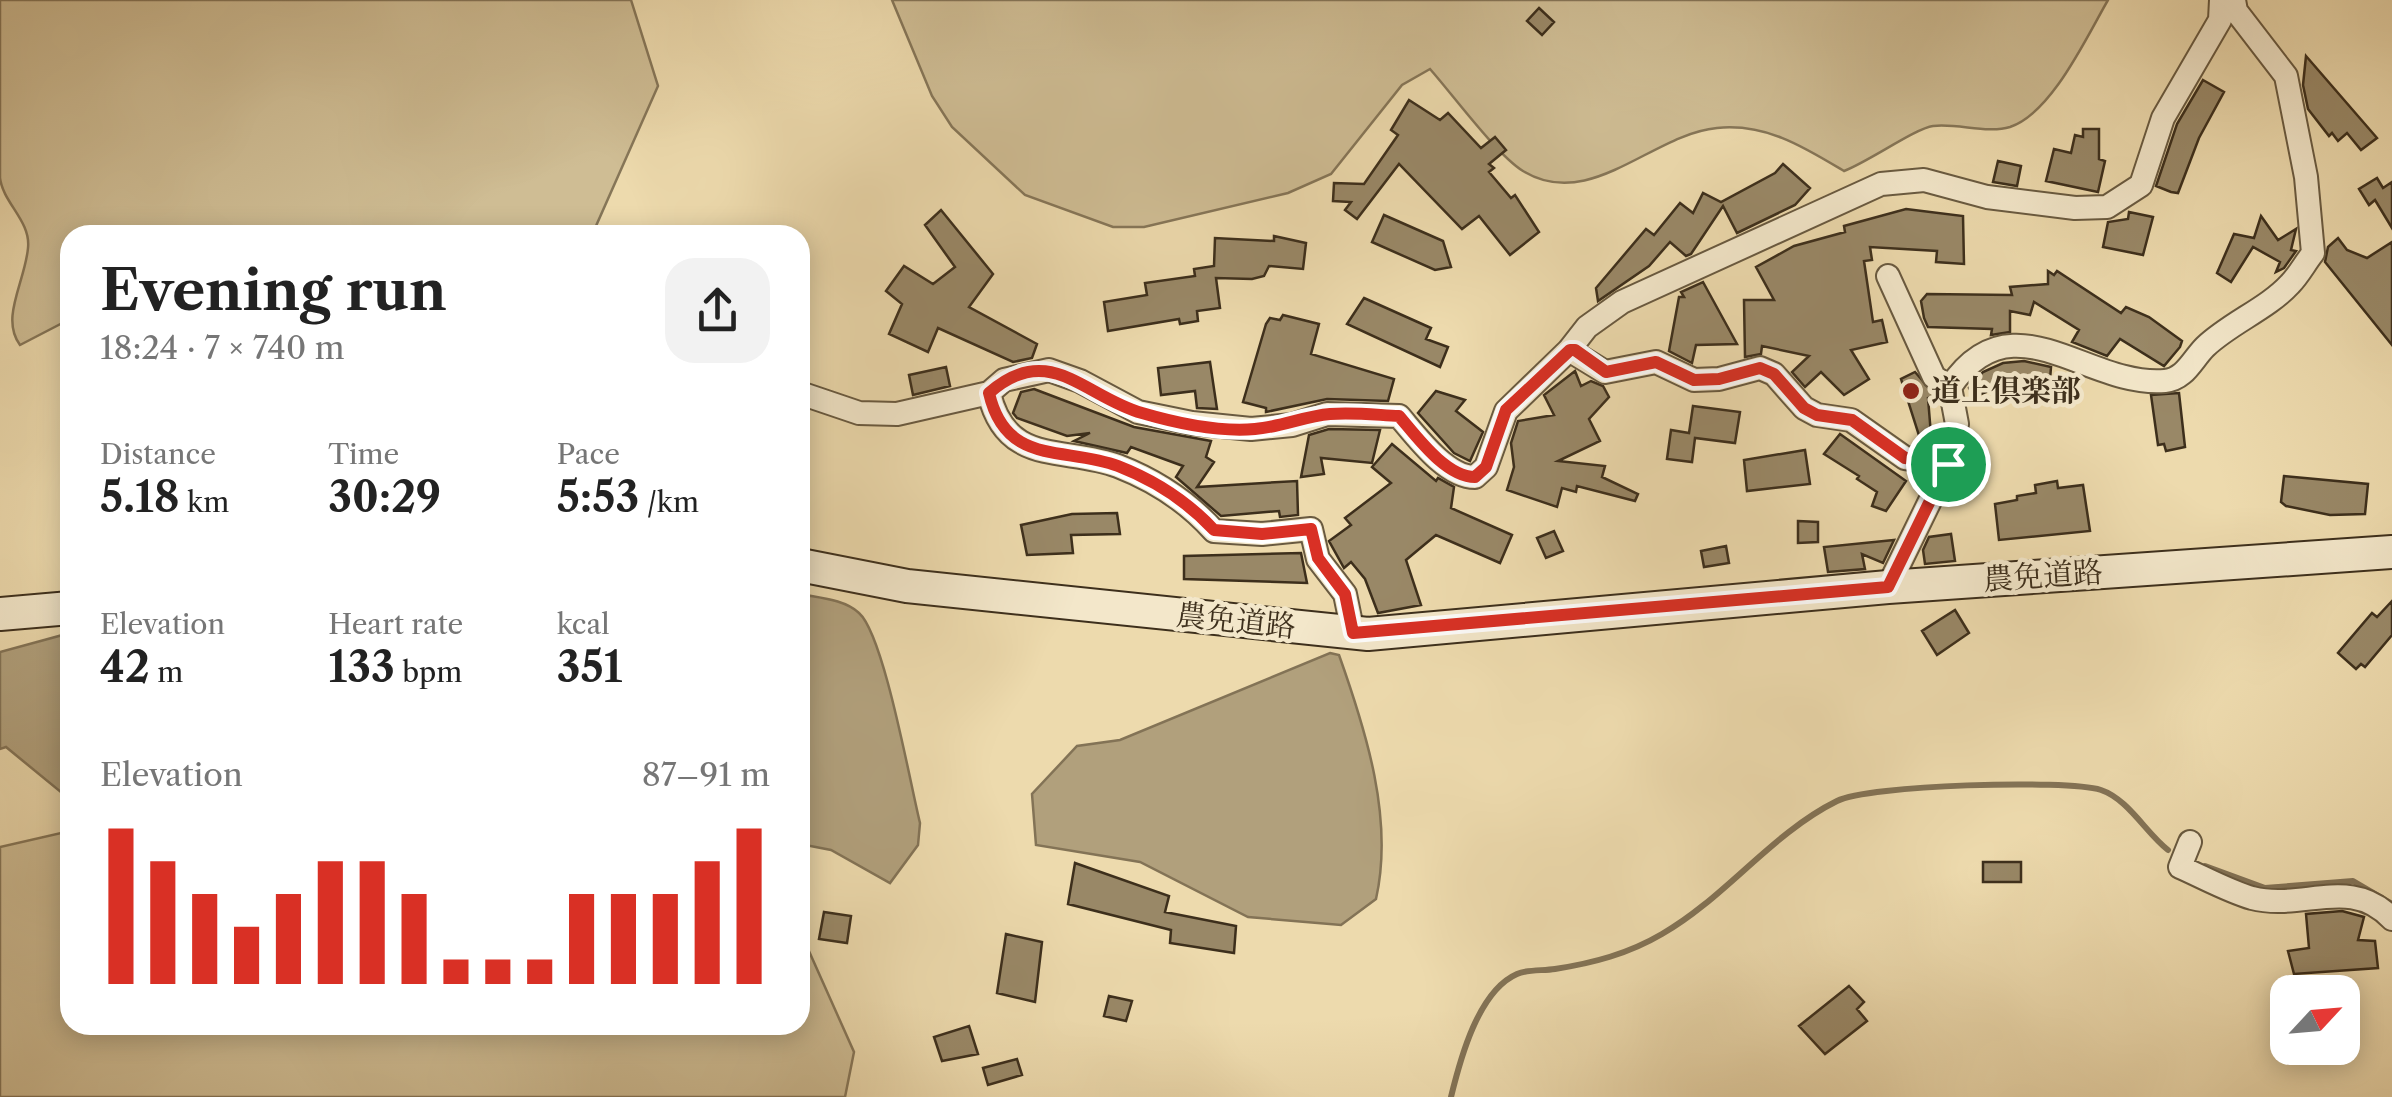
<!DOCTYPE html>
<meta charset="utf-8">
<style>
body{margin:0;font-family:"Libre Caslon Text","Noto Serif JP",serif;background:#f2f2f2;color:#222;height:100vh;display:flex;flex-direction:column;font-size:38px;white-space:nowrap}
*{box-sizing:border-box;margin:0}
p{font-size:32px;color:#767676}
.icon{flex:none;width:55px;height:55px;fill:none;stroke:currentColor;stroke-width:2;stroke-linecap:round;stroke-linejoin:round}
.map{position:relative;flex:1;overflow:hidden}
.details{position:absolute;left:60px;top:225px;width:750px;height:810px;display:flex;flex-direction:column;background:#fff;border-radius:30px;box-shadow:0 5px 25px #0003}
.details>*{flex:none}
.needle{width:65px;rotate:64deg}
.tools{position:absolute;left:2270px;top:975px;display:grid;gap:20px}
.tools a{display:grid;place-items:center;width:90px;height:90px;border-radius:20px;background:#fff;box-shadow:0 5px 25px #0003;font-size:50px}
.pin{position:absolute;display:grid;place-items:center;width:85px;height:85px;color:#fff;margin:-42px;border:5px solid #fff;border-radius:50%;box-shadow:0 2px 10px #0007}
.round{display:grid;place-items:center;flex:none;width:105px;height:105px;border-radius:30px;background:#f2f2f2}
.overview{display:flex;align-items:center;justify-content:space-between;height:170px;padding:0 40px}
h1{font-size:55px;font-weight:800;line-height:75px}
.figures{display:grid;grid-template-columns:repeat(3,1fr);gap:15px;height:170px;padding:10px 40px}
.figures div{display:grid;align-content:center}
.figures b{font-size:42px;font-weight:800}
.figures small{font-size:28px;font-weight:400}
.figures p{font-size:28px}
.chart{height:280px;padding:20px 40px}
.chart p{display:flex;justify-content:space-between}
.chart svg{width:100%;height:180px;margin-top:10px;stroke:#d93025;stroke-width:6}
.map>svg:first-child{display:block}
.green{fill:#cfbd94;stroke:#867658;stroke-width:2.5}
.water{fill:#b1a07c;stroke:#837356;stroke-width:2.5}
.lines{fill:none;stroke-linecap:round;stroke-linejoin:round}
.stream{stroke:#837356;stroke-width:6}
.building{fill:#998867;stroke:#3d2f1c;stroke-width:2.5}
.street-casing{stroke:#695a40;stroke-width:26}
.secondary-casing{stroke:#3d2f1c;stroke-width:36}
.street{stroke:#f3e7ca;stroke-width:22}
.secondary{stroke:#f3e7ca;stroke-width:32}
.route-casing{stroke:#fff;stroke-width:20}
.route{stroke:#d93025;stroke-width:12}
.poi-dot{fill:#8f2418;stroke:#f3e7ca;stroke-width:4}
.labels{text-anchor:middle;stroke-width:9;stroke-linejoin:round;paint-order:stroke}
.poi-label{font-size:30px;font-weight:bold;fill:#3d2f1c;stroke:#f3e7ca;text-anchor:start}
.street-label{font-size:30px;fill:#3d2f1c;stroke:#f3e7ca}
</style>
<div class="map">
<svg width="2392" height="1097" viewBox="0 0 2392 1097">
<rect width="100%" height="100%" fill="#eddaad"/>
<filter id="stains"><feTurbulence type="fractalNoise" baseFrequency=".002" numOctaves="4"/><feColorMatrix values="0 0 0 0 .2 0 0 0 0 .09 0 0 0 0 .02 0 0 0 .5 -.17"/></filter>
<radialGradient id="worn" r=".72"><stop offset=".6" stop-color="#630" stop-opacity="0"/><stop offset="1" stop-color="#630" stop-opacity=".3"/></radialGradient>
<path class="green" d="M 0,0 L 631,0 L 658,86 L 596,226 L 598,235 L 70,235 L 70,319 L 20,345 C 0,318 25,282 28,248 C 31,221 3,203 0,178 C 0,120 0,58 0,0 Z
M 892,0 L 2108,0 C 2087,36 2052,113 2010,127 C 1987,134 1958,123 1933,126 C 1916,128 1868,162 1844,171 C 1804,147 1766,123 1717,128 C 1652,134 1590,212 1523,171 C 1497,155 1453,95 1430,69 L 1402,85 L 1331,174 L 1288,193 L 1144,227 L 1113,227 L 1025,195 L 952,127 L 932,96 Z
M 61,833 L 70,837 L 70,1025 L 800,1025 L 800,931 L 854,1052 L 845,1097 L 0,1097 L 0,847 Z"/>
<path class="water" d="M 800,594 C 819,598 844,599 859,613 C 884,635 910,783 920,823 L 918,845 L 890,883 L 831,850 L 800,844 Z
M 70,633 L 70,791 L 62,793 L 6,747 L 0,749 L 0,652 Z
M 1330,653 L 1339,655 C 1366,731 1394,819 1376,899 L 1341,925 L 1248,917 L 1140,862 L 1036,845 L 1032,794 L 1077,746 L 1120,740 Z"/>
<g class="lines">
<path class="stream" d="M 2205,866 L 2265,888 L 2353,881 L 2392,904
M 1451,1097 C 1460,1060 1478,991 1517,974 C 1528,969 1543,971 1555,969 C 1593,963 1628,954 1662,934 C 1725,898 1772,833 1837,801 C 1868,785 2065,779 2101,790 C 2128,799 2146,833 2168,850"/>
</g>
<path class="building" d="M 1539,8 L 1554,22 L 1542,35 L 1527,21 Z
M 2306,56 L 2377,138 L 2361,150 L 2347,133 L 2338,141 L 2332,133 L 2329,136 L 2308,109 L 2303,85 Z
M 2203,80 L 2224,92 L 2199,138 L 2178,193 L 2171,192 L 2156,186 L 2177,124 Z
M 1409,100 L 1440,120 L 1448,113 L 1481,148 L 1495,137 L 1506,150 L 1489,164 L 1494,168 L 1489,172 L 1511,198 L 1515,195 L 1539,232 L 1510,255 L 1479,216 L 1462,229 L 1399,164 L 1357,219 L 1345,210 L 1351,202 L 1333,201 L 1334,183 L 1364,184 L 1398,135 L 1391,130 Z
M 2083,129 L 2099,129 L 2099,159 L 2105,161 L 2098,192 L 2046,181 L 2054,149 L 2071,153 L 2075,135 L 2083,137 Z
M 1998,161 L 2021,166 L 2017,186 L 1993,182 Z
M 1783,164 L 1810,188 L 1795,205 L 1737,233 L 1723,206 L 1691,254 L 1686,256 L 1670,242 L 1649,266 L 1598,301 L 1596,288 L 1646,229 L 1654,235 L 1680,203 L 1693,213 L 1703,193 L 1721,202 L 1775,173 Z
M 2377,178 L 2383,188 L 2392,182 L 2392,228 L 2375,200 L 2369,205 L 2359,189 Z
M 1906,209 L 1963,216 L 1964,264 L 1936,262 L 1937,251 L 1870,247 L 1872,260 L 1864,261 L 1873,322 L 1882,320 L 1887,342 L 1851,350 L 1869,379 L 1844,395 L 1821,372 L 1805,387 L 1792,372 L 1809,356 L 1762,346 L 1761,354 L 1745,357 L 1744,300 L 1774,300 L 1756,267 L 1794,246 L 1845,232 L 1844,226 Z
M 941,210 L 993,274 L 969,307 L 1037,344 L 1032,358 L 1013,362 L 938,328 L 928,352 L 889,334 L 902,304 L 886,291 L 904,266 L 933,284 L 955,267 L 925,225 Z
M 2129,212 L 2153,217 L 2143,255 L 2103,247 L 2108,222 L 2128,219 Z
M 1384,215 L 1443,241 L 1451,267 L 1435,270 L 1372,242 Z
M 2261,216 L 2278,240 L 2296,229 L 2291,250 L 2296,251 L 2284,268 L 2276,272 L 2280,262 L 2253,247 L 2231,282 L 2217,273 L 2234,234 L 2254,238 Z
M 1274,236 L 1306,243 L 1303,269 L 1269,266 L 1264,276 L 1252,279 L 1216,278 L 1220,308 L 1197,311 L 1198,321 L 1180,324 L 1179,319 L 1108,331 L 1104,302 L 1147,295 L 1145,283 L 1195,276 L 1194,269 L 1214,266 L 1215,238 L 1274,241 Z
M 2338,238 L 2347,250 L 2367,258 L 2392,242 L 2392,345 L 2325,262 L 2328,247 Z
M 2048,271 L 2054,275 L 2057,271 L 2121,313 L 2126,307 L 2149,317 L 2182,341 L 2180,347 L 2164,366 L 2120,339 L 2107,356 L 2072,342 L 2079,330 L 2034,302 L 2030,315 L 2010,311 L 2010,332 L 1991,335 L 1992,329 L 1928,327 L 1924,318 L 1921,301 L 1927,294 L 2012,295 L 2010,287 L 2048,284 Z
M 1703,282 L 1737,344 L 1696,345 L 1692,363 L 1669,351 L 1679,297 L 1684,297 L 1681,292 Z
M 1364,298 L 1431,328 L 1426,339 L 1448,347 L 1440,367 L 1347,324 Z
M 1283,315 L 1319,324 L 1311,354 L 1394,379 L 1388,401 L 1327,399 L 1266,412 L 1266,408 L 1243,402 L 1266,324 L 1270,318 L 1280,320 Z
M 2024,361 L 2051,367 L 2050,380 L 2038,380 L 2008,394 L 2001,386 L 1974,397 L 1969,388 L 1983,372 L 2003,363 Z
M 1210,362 L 1217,409 L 1197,408 L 1195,391 L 1161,395 L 1158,368 Z
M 946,367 L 950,386 L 913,395 L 909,375 Z
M 1575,371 L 1581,386 L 1591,381 L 1603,386 L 1609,397 L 1589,419 L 1600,441 L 1558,461 L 1605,466 L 1602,477 L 1638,494 L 1635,501 L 1577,486 L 1576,492 L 1562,488 L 1557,507 L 1507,490 L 1514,467 L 1511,443 L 1518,421 L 1554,415 L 1544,395 Z
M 1915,372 L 1935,395 L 1928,398 L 1932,447 L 1922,445 L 1901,379 Z
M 1034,389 L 1134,427 L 1211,441 L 1206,457 L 1214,462 L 1197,487 L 1297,481 L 1298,515 L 1280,517 L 1279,511 L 1221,516 L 1176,477 L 1183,466 L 1131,447 L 1127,453 L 1074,441 L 1090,433 L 1067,436 L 1017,418 L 1013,413 L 1021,392 Z
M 1436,391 L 1465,400 L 1456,411 L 1483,432 L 1470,461 L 1454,453 L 1418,413 Z
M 2179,393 L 2185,447 L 2166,451 L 2164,444 L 2158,445 L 2151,395 Z
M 1693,406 L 1740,412 L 1735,443 L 1695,438 L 1692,462 L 1667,459 L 1671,430 L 1689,433 Z
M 1329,429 L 1380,430 L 1372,463 L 1321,458 L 1324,474 L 1301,477 L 1309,435 Z
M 1840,434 L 1906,481 L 1886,511 L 1872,506 L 1877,492 L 1857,479 L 1859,476 L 1824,454 Z
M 1392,444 L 1436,481 L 1438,478 L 1454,487 L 1451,508 L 1512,535 L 1500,563 L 1436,535 L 1406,560 L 1421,605 L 1378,613 L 1365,579 L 1351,562 L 1344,568 L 1329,541 L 1351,525 L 1345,518 L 1391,483 L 1372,467 Z
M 1805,450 L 1810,484 L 1747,491 L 1744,460 Z
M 2284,476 L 2368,484 L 2365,514 L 2330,515 L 2286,506 L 2281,502 Z
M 2057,481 L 2058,488 L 2083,485 L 2090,531 L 1999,540 L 1995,504 L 2017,500 L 2017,496 L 2036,493 L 2035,485 Z
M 1117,513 L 1120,534 L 1071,535 L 1073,553 L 1027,555 L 1021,525 L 1072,514 Z
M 1798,521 L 1818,522 L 1818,542 L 1798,543 Z
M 1554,531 L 1563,551 L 1546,558 L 1537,538 Z
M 1951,534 L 1955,561 L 1925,564 L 1923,550 L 1929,537 Z
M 1894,540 L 1883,563 L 1862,554 L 1865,569 L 1828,572 L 1824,547 Z
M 1726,546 L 1729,563 L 1704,567 L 1701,551 Z
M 1301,553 L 1307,583 L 1184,579 L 1184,556 Z
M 2392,601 L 2392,635 L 2365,667 L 2361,664 L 2356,669 L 2338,653 L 2372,613 L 2377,617 Z
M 1955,610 L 1969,633 L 1937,655 L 1922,631 Z
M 1983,862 L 2021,862 L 2021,882 L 1983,882 Z
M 1075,863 L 1169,896 L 1165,912 L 1236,926 L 1234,953 L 1170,943 L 1171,930 L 1068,904 Z
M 2342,911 L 2364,917 L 2358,940 L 2375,941 L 2378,968 L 2294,974 L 2288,951 L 2309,948 L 2306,914 Z
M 824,912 L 851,916 L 847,943 L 819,939 Z
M 1006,934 L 1042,942 L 1035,1002 L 997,993 Z
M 1849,986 L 1864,1002 L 1857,1009 L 1867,1021 L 1825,1054 L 1799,1026 Z
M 1109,996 L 1132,1001 L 1126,1021 L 1104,1016 Z
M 969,1026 L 978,1054 L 942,1061 L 934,1037 Z
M 1017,1059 L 1022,1075 L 988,1085 L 983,1068 Z"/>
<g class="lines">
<g class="street-casing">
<path id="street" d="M 1888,276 L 1934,377 L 1950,387
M 1569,350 L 1605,372 L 1656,362 L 1694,380 L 1719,379 L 1760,368 L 1774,374 L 1804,408 L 1817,415 L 1851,420 L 1905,458 L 1948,464
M 800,393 L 859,413 L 897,414 L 989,393 L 1004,380 L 1049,370 L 1080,381 L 1138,412 L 1192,423 L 1251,429 L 1292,425 L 1327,414 L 1399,416 C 1417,437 1446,477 1475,477 L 1486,467 L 1506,411 L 1569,350 L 1587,327 L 1622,302 L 1881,184 L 1924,180 L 1987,197 L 2075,208 L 2107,207 L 2141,185 L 2163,118 L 2220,20 L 2221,0
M 989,393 C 1006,467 1065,446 1118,466 C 1154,480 1188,502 1214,531 L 1262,534 L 1311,529 L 1318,559 L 1345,594 L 1353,633
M 1888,587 L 1948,464 L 1957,424 L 1950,387 C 2012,294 2087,388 2165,381 C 2185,379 2192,360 2205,347 C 2230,323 2267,309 2290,284 C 2299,275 2305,263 2313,253 L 2306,177 L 2286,76 L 2236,11 L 2234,0
M 2190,842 L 2180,867 C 2203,877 2228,891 2252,898 C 2303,911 2351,875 2392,919"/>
</g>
<g class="secondary-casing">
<path id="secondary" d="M 800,565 L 907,586 L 1368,634 L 1888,587 L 2392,552
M 0,614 L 70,608"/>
</g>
<use href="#street" class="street"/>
<use href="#secondary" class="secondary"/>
</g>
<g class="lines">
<g class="route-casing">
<path id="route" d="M 1570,350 L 1575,350 L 1606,372 L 1656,362 L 1694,380 L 1719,379 L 1760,368 L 1774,374 L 1804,408 L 1817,415 L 1852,420 L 1905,458 L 1948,464 L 1888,587 L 1353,633 L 1345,594 L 1318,558 L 1311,529 L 1262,534 L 1214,530 C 1188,502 1154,480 1118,466 C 1065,446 1006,467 989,393 C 1049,340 1085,397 1142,413 C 1176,423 1220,432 1255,429 C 1281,427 1305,416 1330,414 C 1353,412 1377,415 1399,416 C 1417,437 1446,477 1475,477 L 1486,467 L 1506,410 Z"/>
</g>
<use href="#route" class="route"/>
</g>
<circle class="poi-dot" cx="1911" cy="391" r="10"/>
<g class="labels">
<g class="poi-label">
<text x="1931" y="401">道上倶楽部</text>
</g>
<g class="street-label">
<text transform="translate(2043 576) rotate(-4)" y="10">農免道路</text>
<text transform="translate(1236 621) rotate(6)" y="10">農免道路</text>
</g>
</g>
<rect width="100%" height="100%" filter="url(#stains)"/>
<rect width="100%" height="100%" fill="url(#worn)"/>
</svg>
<div class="tools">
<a><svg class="needle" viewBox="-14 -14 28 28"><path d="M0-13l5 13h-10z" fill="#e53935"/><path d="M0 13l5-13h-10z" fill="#767676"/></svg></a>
</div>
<div class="pin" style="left:1948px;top:464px;background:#1e9e55"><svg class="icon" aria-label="arrive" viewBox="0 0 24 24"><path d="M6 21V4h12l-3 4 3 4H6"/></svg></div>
<section class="details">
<div class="overview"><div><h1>Evening run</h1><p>18:24 · 7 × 740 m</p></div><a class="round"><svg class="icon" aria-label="share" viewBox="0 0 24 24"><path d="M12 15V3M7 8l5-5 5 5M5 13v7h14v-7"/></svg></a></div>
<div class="figures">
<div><p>Distance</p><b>5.18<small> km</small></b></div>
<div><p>Time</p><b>30:29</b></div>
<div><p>Pace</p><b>5:53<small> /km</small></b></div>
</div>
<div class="figures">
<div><p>Elevation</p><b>42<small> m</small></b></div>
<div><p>Heart rate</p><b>133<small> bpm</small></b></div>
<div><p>kcal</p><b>351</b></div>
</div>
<div class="chart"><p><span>Elevation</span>87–91 m</p>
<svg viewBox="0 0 160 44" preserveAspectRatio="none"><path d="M5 44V6M15 44V14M25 44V22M35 44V30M45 44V22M55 44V14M65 44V14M75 44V22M85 44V38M95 44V38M105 44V38M115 44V22M125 44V22M135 44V22M145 44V14M155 44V6"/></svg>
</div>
</section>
</div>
